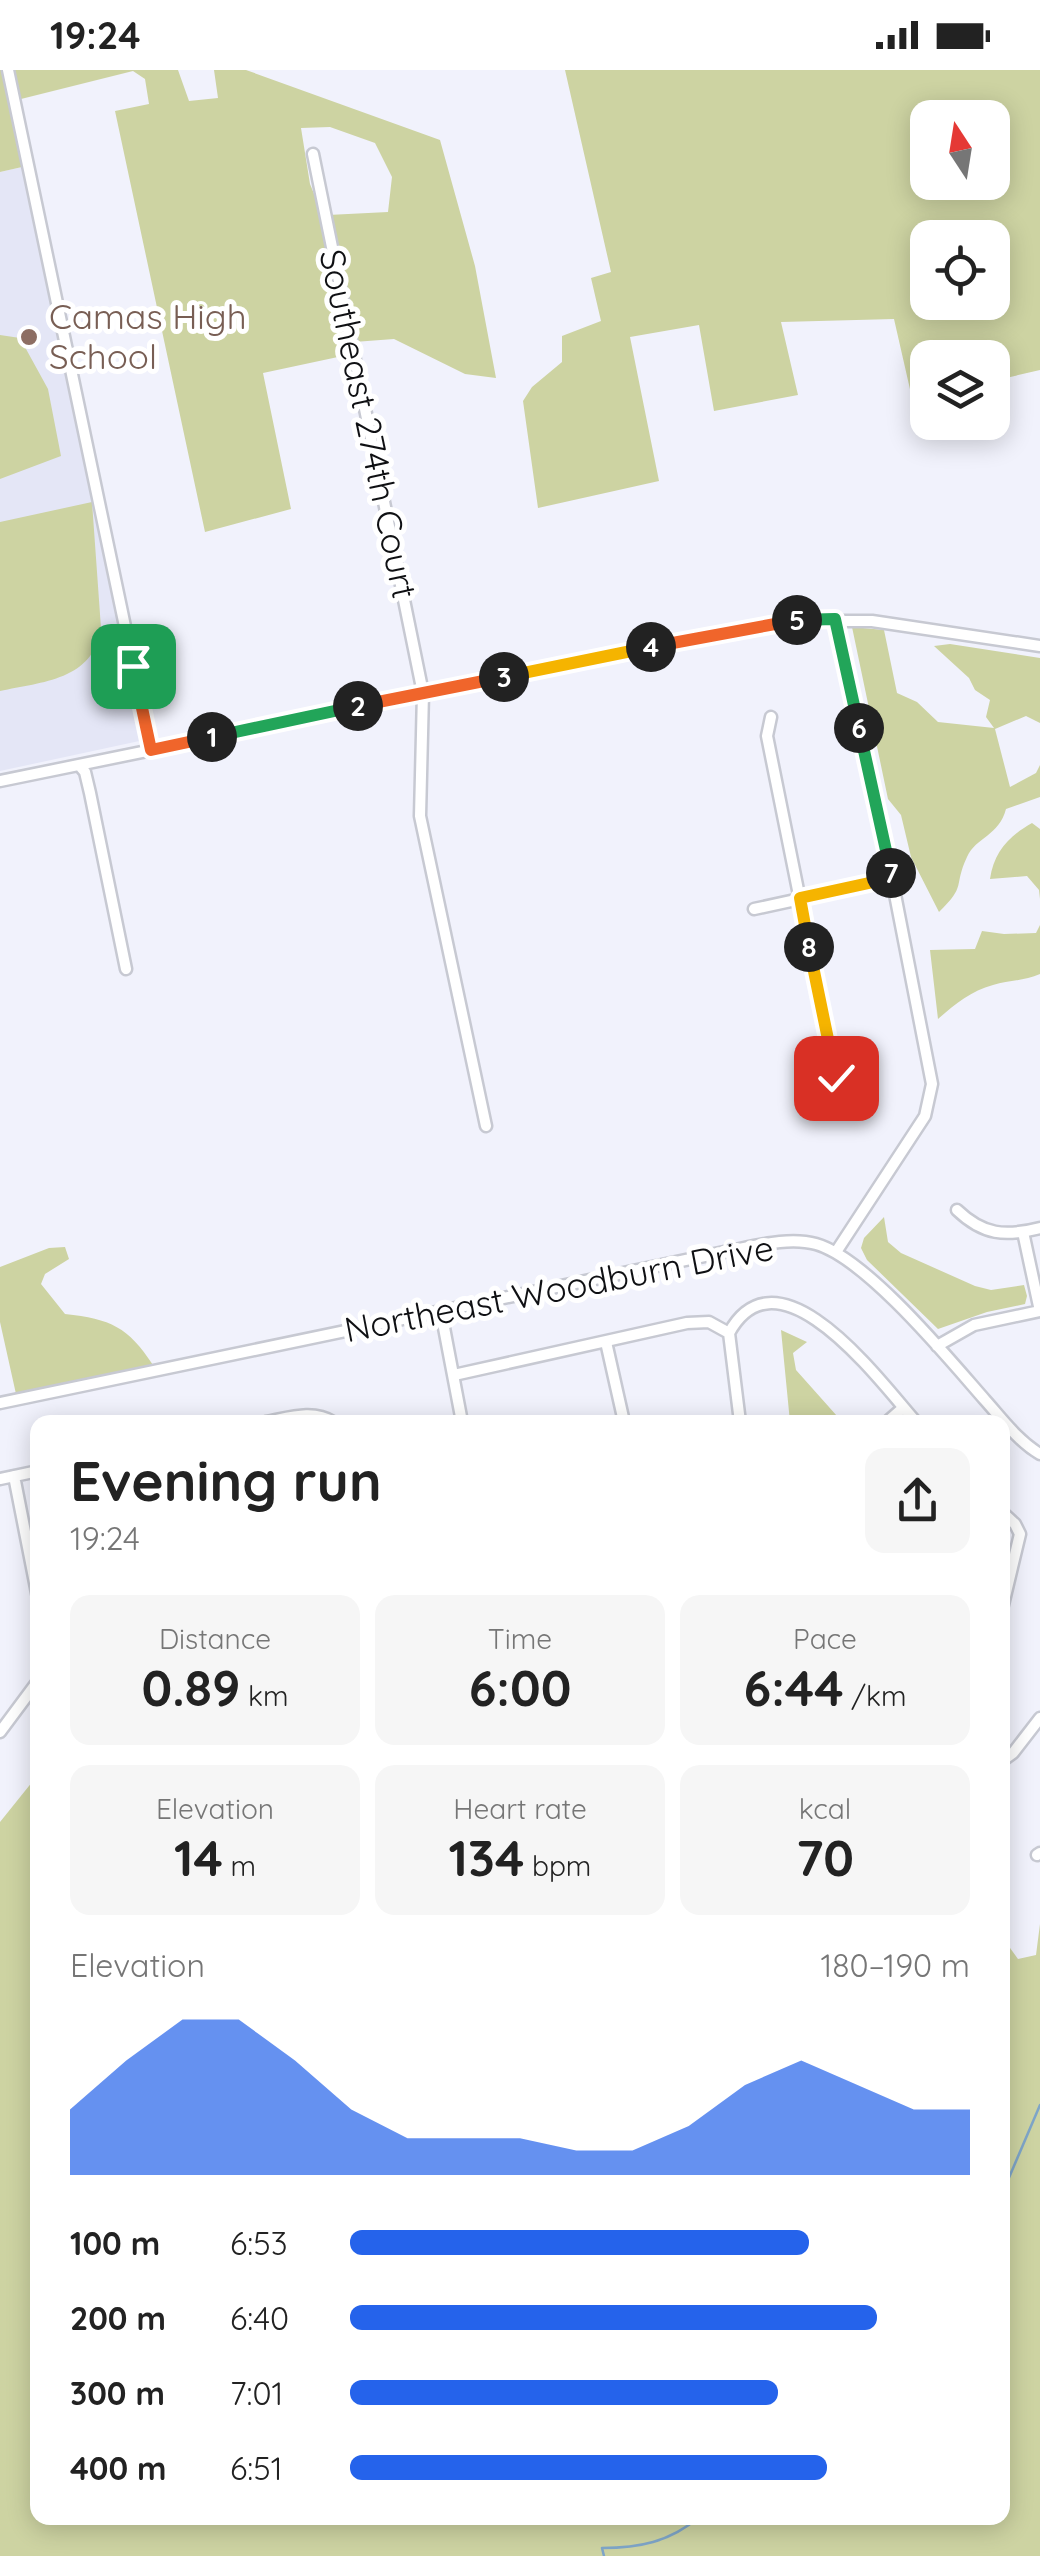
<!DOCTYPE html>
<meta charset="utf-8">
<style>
body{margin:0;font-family:Quicksand,sans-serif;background:#f6f6f6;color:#222;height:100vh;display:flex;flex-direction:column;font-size:38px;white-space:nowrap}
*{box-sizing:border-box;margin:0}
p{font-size:32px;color:#767676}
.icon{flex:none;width:55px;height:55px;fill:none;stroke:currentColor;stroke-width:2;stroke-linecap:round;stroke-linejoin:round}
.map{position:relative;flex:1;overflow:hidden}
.panel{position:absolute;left:30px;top:1345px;width:980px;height:1110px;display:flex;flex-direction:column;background:#fff;border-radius:20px;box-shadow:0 5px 25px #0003}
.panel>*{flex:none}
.needle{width:65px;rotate:348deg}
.fabs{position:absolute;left:910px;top:30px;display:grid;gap:20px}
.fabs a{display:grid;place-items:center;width:100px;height:100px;border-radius:20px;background:#fff;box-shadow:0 5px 25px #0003;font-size:50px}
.pin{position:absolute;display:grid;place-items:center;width:85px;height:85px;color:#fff;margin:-42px;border-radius:20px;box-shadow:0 5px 15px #0006}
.km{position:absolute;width:50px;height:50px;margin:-25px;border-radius:50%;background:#222;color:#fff;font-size:28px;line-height:50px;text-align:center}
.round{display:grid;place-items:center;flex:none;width:105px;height:105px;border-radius:20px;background:#f6f6f6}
.headline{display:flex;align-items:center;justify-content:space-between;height:170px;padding:0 40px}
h1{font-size:55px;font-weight:700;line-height:75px}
.metrics{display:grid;grid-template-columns:repeat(3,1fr);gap:15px;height:170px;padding:10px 40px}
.metrics div{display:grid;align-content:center;border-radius:20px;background:#f6f6f6;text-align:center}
.metrics b{font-size:50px;font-weight:700}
.metrics small{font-size:28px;font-weight:400}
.metrics p{font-size:28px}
.chart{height:280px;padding:20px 40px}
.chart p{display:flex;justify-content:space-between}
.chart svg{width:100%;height:180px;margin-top:10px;fill:#2563eb;opacity:.7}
ul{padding:0 40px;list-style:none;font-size:32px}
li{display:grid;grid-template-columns:160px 120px 1fr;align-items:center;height:75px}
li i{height:25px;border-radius:12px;background:#2563eb}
.status{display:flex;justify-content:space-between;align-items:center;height:70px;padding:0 50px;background:#fff;direction:ltr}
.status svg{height:28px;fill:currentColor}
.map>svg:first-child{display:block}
.built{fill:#e4e6f6}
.green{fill:#cdd3a2;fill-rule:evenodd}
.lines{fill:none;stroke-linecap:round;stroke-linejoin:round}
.stream{stroke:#7ea5c8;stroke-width:2.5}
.minor-casing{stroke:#c7c9d2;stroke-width:15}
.minor{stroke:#fff;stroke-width:10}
.split-1-casing{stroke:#fff;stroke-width:20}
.split-2-casing{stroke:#fff;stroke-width:20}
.split-3-casing{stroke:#fff;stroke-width:20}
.split-4-casing{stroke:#fff;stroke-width:20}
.split-5-casing{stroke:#fff;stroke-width:20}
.split-6-casing{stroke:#fff;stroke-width:20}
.split-7-casing{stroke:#fff;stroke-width:20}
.split-8-casing{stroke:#fff;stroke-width:20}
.split-9-casing{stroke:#fff;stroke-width:20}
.split-1{stroke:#f0652b;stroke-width:12}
.split-2{stroke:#22a559;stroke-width:12}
.split-3{stroke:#f0652b;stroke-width:12}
.split-4{stroke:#f5b400;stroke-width:12}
.split-5{stroke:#f0652b;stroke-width:12}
.split-6{stroke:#22a559;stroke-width:12}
.split-7{stroke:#22a559;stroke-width:12}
.split-8{stroke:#f5b400;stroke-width:12}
.split-9{stroke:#f5b400;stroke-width:12}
.education-dot{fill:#8d6e63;stroke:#fff;stroke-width:4}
.labels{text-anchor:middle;stroke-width:10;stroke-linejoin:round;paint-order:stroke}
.education-label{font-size:35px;fill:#785e54;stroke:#fff;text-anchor:start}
.street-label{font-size:35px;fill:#0f1013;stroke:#fff}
</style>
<div class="status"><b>19:24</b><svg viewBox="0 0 49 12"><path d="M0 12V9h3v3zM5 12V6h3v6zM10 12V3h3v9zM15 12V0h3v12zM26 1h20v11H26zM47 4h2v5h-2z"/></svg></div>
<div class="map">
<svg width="1040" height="2486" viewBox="0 0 1040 2486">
<rect width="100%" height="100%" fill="#f1f2fc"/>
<path class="built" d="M 22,97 L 144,670 L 0,701 L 0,102 Z"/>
<path class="green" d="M 0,0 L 3,0 L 22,97 L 0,102 Z
M 7,0 L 178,0 L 189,31 L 218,28 L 214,0 L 246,0 L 440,70 L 475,196 L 496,308 L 465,304 L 394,269 L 354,272 L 328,145 L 388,142 L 392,107 L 375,73 L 330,57 L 301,58 L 310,114 L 323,146 L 352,284 L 263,303 L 291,439 L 205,462 L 115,41 L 149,34 L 145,9 L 133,1 L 13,31 Z
M 565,0 L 1040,0 L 1040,300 L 993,311 L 992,288 L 928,288 L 927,325 L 912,328 L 894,249 L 781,252 L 798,325 L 714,341 L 699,255 L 630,267 L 659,411 L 538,438 L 523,331 L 532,317 L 562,292 L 562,266 L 601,251 L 591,208 L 611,202 ZM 928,48 L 992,48 L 992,112 L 928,112 ZM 928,168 L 992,168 L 992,232 L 928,232 Z
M 0,265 L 20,268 L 48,319 L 61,386 L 0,409 Z
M 92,432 L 101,558 C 94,610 42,612 0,621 L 0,452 Z
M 852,557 L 884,560 L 897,623 L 917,632 L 938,652 L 994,658 L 986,647 L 990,630 L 975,620 L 969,608 L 934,576 L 950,574 L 1040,588 L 1040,653 L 1026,646 L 995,659 L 1010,717 L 1036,703 L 1040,695 L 1040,727 L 1006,739 C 999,766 976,767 967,787 C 953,817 967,815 939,842 L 911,787 L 901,745 L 888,729 Z
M 1032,753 L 1040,759 L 1040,829 L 1039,820 L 1027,806 L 990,809 C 994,782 1009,766 1032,753 Z
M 1040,855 L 1040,904 C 1025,911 1009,910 993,915 C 971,921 955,934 938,949 L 930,880 L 975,879 L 982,861 L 1004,864 L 1036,863 Z
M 884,1147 L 888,1172 L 901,1183 L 975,1216 L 991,1220 L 1024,1215 L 1027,1226 L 1025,1234 L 987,1242 L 938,1259 L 867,1190 L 861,1178 L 864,1168 Z
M 65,1177 L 69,1189 L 45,1204 L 41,1214 L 65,1244 C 111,1249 128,1257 153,1295 L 16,1324 L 0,1252 L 0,1197 L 49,1178 Z
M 781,1260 L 807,1272 L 793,1283 L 796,1300 L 837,1346 L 790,1352 Z
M 37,1706 L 38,2448 L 1002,2448 L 1003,1872 L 1005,1871 L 1018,1889 L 1036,1885 L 1040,1854 L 1040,2486 L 0,2486 L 0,1752 Z"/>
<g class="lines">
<path class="stream" d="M 1002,2124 L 1040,2035
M 604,2486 L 602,2478 C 639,2478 669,2472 698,2448"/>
<g class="minor-casing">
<path id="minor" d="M 8,0 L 151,680
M 313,84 L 423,623 L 420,746 L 486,1056
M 835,549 L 892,809 L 932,1014 L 925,1046 L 836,1182
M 771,647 L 767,666 L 834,999 L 848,1028
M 79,695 L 85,702 L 90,723 L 126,899
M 0,711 L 784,551 L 872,551 L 1040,576
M 754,839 L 892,809
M 957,1140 C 983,1165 1005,1167 1040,1158
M 441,1242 L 462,1352
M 729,1263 C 779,1172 882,1314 916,1352
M 729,1263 L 740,1352
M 606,1272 L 624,1352
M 937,1276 L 974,1255 L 1040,1241 L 1023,1162
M 454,1305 L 687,1253 L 709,1252 L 729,1263
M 0,1333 L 724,1182 C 752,1177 788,1166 816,1174 C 866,1188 949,1289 985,1330 C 1002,1349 1018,1371 1040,1384
M 266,1352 C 288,1348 313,1339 333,1352
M 887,1352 L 903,1338
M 14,1406 L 38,1528
M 0,1409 L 38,1401
M 1002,1442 L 1015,1454 L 1020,1464 L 1002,1539
M 0,1662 L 38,1611
M 1002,1691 L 1013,1683 L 1040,1648
M 1037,1785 L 1040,1783"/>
</g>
<use href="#minor" class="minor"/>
</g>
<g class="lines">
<g class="split-1-casing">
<path id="split-1" d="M 133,596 L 151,680 L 212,667"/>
</g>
<g class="split-2-casing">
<path id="split-2" d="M 212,667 L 358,636"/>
</g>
<g class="split-3-casing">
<path id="split-3" d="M 358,636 L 504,607"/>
</g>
<g class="split-4-casing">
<path id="split-4" d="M 504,607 L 651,577"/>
</g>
<g class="split-5-casing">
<path id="split-5" d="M 651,577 L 797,550"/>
</g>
<g class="split-6-casing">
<path id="split-6" d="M 797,550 L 835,549 L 859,658"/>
</g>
<g class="split-7-casing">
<path id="split-7" d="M 859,658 L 891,803"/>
</g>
<g class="split-8-casing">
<path id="split-8" d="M 809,877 L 800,828 L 892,808 L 891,803"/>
</g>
<g class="split-9-casing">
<path id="split-9" d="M 809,877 L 836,1008"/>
</g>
<use href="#split-1" class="split-1"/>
<use href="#split-2" class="split-2"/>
<use href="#split-3" class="split-3"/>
<use href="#split-4" class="split-4"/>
<use href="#split-5" class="split-5"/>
<use href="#split-6" class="split-6"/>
<use href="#split-7" class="split-7"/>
<use href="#split-8" class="split-8"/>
<use href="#split-9" class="split-9"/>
</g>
<circle class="education-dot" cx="29" cy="267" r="10"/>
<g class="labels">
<g class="education-label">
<text x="49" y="259">Camas High<tspan x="49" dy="40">School</tspan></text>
</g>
<g class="street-label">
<text transform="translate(368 354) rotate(78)" y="12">Southeast 274th Court</text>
<text transform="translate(559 1219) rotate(-11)" y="12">Northeast Woodburn Drive</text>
</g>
</g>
</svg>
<div class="fabs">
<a><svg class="needle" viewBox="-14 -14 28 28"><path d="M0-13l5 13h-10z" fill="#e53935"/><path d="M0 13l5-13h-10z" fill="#767676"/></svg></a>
<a><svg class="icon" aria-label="locate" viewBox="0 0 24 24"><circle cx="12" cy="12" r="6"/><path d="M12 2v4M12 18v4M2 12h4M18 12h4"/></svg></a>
<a><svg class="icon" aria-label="layers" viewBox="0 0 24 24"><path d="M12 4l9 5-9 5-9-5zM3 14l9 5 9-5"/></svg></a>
</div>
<div class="pin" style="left:133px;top:596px;background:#1e9e55"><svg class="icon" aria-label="arrive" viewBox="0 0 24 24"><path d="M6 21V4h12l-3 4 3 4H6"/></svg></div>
<div class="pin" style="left:836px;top:1008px;background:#d93025"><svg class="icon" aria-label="check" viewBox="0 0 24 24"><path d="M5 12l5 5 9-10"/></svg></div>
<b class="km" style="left:212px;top:667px">1</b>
<b class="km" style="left:358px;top:636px">2</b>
<b class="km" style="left:504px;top:607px">3</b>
<b class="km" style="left:651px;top:577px">4</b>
<b class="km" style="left:797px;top:550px">5</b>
<b class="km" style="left:859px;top:658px">6</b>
<b class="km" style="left:891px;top:803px">7</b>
<b class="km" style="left:809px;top:877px">8</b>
<section class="panel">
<div class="headline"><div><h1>Evening run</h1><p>19:24</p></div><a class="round"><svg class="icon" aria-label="share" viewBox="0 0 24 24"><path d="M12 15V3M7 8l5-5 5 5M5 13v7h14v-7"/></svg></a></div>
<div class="metrics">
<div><p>Distance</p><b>0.89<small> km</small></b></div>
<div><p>Time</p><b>6:00</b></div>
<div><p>Pace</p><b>6:44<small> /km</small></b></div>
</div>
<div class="metrics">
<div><p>Elevation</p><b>14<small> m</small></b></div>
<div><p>Heart rate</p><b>134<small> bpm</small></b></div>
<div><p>kcal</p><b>70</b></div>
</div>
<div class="chart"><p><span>Elevation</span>180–190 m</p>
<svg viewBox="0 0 160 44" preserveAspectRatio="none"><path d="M0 44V28L10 16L20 6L30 6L40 16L50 28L60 35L70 35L80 35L90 38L100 38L110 32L120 22L130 16L140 22L150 28L160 28V44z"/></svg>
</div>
<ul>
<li><b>100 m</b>6:53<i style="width:74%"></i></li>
<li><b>200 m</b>6:40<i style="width:85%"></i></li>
<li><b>300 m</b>7:01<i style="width:69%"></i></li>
<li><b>400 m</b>6:51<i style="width:77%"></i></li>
</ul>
</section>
</div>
